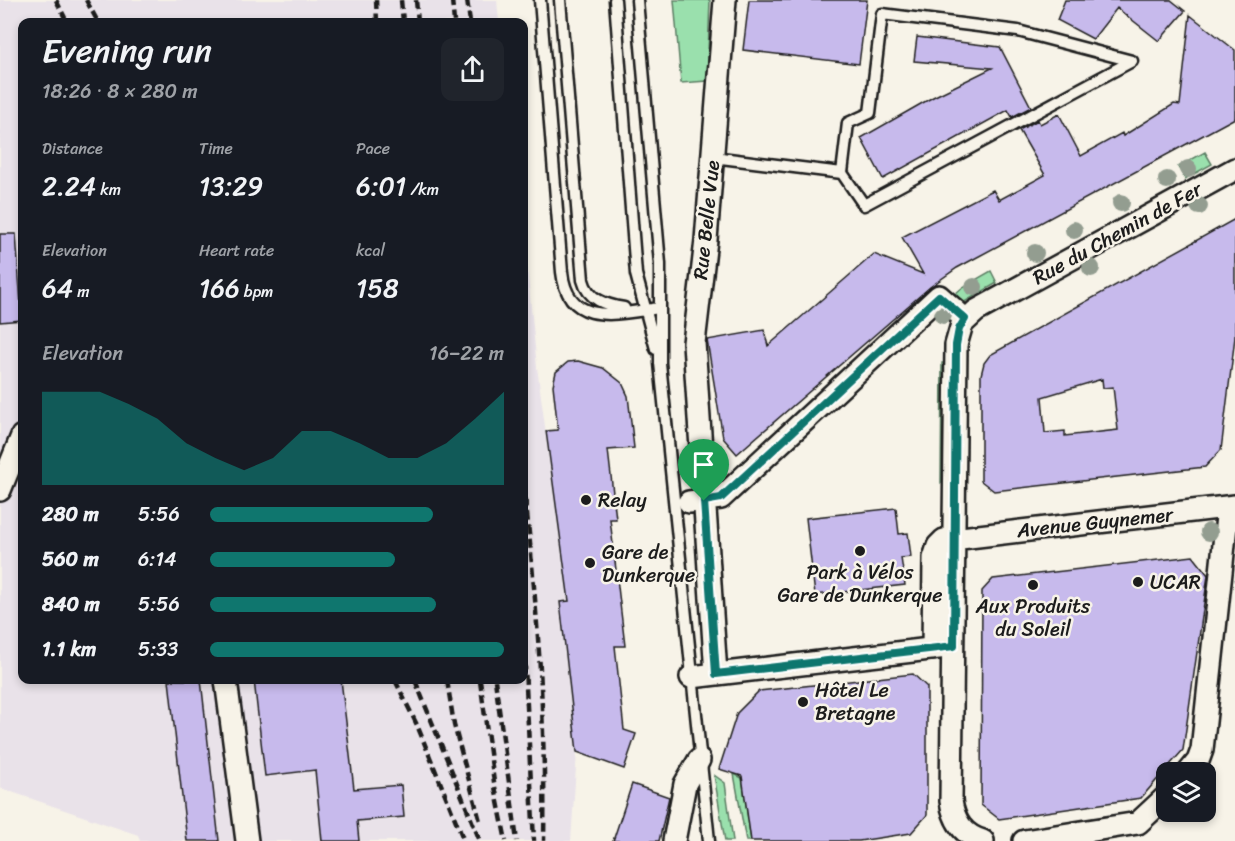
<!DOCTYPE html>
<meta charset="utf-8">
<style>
body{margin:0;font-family:Sriracha,sans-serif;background:#20242c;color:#f1f3f6;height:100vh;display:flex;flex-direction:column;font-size:22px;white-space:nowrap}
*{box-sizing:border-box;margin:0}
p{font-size:20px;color:#9ea1a6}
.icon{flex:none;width:33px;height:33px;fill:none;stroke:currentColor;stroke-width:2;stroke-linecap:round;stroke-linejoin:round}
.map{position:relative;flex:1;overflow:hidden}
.side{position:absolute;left:18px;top:18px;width:510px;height:666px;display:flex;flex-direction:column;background:#171b24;border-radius:12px;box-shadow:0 3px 9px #0003}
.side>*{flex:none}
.fabs{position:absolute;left:1156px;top:762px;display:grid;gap:12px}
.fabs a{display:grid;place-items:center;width:60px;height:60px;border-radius:12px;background:#171b24;box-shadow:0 3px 9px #0003;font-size:30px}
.pin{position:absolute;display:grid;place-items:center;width:51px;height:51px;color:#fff;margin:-62px -26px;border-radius:50% 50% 50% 0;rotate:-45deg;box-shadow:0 0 6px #0007}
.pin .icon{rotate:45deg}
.round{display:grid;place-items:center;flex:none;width:63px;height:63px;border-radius:12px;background:#20242c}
.head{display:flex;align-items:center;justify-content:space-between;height:102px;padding:0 24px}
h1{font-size:33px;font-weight:600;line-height:45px}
.metrics{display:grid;grid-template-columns:repeat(3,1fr);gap:9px;height:102px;padding:6px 24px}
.metrics div{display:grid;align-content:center}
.metrics b{font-size:26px;font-weight:600}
.metrics small{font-size:16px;font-weight:400}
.metrics p{font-size:16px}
.chart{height:168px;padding:12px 24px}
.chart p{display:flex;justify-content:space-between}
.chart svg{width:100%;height:108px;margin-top:6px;fill:#0f766e;opacity:.7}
ul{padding:0 24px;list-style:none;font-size:20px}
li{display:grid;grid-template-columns:96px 72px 1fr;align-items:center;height:45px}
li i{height:15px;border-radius:8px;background:#0f766e}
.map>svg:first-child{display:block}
.built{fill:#e9e2e9}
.green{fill:#9ae0ad;stroke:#5b7e64;stroke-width:1.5}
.building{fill:#c7baec;stroke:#1c1c1c;stroke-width:1.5;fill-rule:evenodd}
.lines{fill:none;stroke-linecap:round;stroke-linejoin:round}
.lane-casing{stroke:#1c1c1c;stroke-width:15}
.street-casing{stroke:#1c1c1c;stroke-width:26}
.lane{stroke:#f7f3e8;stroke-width:10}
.street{stroke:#f7f3e8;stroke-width:21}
.rail{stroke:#1c1c1c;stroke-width:4.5;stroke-dasharray:9 4.5;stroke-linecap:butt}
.tree{fill:#939d90}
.route-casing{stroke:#fff;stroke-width:12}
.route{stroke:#0f766e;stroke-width:8}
.poi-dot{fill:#1c1c1c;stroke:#f7f3e8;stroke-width:2}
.labels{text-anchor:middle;stroke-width:5;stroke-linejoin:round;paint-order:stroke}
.street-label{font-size:20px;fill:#1c1c1c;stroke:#f7f3e8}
.poi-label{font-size:20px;fill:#1c1c1c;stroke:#f7f3e8;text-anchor:start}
</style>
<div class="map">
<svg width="1235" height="841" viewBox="0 0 1235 841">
<rect width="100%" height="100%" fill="#f7f3e8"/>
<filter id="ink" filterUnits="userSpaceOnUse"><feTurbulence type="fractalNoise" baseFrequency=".0167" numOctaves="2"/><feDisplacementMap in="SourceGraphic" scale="12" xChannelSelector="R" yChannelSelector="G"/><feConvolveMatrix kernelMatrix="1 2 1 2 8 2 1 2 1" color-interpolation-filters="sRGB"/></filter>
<g filter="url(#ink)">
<path class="built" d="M 0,0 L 497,0 L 499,22 L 22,22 L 22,680 L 524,680 L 524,237 L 537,367 L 548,449 L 551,449 L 569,601 L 560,602 L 577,752 L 571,841 L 140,841 L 138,835 L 0,788 Z"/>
<path class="green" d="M 674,0 L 710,0 L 707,81 L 681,83 Z
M 1205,152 L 1212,164 L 1185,179 L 1178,167 Z
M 991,271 L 997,283 L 956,307 L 948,300 L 963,287 Z
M 942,363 L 950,363 L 949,483 L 941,483 Z
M 734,774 L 742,778 L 751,841 L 746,841 Z
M 714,775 L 725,783 L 733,841 L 725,841 Z"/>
<path class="building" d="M 749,0 L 867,0 L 859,64 L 743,50 Z
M 1065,0 L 1171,0 L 1185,11 L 1159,41 L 1117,8 L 1093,39 L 1057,20 Z
M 1190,15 L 1235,50 L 1235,118 L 957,268 L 930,287 L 737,454 L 723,438 L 707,340 L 764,330 L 768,346 L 874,254 L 923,274 L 902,237 L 993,190 L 999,200 L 1045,175 L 1019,130 L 1038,120 L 1040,124 L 1059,114 L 1081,156 L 1122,133 L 1123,136 L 1174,104 L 1180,105 Z
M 917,37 L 1000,47 L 1031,107 L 1012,117 L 1008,110 L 883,179 L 861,138 L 933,97 L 992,68 L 914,61 Z
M 1235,219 L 1235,337 L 1221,450 L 1205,467 L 994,491 L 981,481 L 981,375 L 984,363 L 990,355 ZM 1102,379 L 1103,388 L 1113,387 L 1118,430 L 1065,436 L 1065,431 L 1045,433 L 1042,397 Z
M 0,234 L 16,234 L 22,320 L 0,322 Z
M 578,361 L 603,368 L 622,383 L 628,396 L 634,448 L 608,450 L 616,519 L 610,519 L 625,646 L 615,646 L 624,730 L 636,734 L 624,769 L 577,752 L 560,602 L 569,601 L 546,431 L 558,430 L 553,385 L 556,372 L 568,362 Z
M 896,508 L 899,534 L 908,533 L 911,557 L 901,558 L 905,585 L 815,595 L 806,518 Z
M 1193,556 L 1208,575 L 1183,750 L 1141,798 L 999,819 L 981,805 L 982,591 L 993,579 Z
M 913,674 L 927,687 L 927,815 L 911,833 L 859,841 L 751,841 L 742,776 L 719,769 L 737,713 L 759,691 Z
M 169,680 L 201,680 L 219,841 L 187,841 Z
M 254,680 L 341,680 L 354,789 L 401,785 L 404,817 L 357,821 L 359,841 L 322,841 L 315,770 L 265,776 Z
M 632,784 L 669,797 L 659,841 L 613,841 Z"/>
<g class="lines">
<g class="lane-casing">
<path id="lane" d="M 540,0 L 562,272 C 568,329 620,313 660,308
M 560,0 L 583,280 C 588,300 606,305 624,308
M 615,0 L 636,274 L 656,349
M 637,0 L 660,264 L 660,363 L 709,841
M 882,14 L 1018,31 L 1132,61 L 864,205 L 842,173 L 848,123 L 870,113 Z
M 713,157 L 842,173"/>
</g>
<g class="street-casing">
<path id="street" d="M 0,490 L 22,436
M 689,502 L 721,498 L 939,296 L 965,319
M 933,649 L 934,558 L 938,546 L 944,540 L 1235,506
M 716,674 L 694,343 L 706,240 L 725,0
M 691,677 L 947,647
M 226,680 L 247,841
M 1189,772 L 1198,761 L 1202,750 L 1228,507
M 674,841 L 685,784 L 699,760
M 983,841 C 963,835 954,821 951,801 L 956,345 L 962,324 L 976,311 L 1235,169
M 1024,841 L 1138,823 L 1167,796"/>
</g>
<use href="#lane" class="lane"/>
<use href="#street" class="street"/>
<path class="rail" d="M 56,0 L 67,22
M 86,0 L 98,22
M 376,0 L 377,22
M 401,0 L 403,22
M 416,0 L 418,22
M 452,0 L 454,22
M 467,0 L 470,22
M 524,486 C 537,604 546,721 544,841
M 524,648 L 534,841
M 395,680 L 417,725 L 464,841
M 415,680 L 480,841
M 447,680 L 454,725 L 480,821
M 480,680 L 494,782 L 506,841
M 495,680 L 517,841"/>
</g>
<g class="tree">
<circle cx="1188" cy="169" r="9"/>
<circle cx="1167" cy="180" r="9"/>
<circle cx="1121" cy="203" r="9"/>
<circle cx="1199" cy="206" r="9"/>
<circle cx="1074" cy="230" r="9"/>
<circle cx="1035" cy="253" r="9"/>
<circle cx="1091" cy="268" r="9"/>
<circle cx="974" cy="287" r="9"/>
<circle cx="943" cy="315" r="9"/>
<circle cx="1209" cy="532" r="9"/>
</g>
</g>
<g class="lines" filter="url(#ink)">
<g class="route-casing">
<path id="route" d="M 939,296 L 965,319 L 959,329 L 956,345 L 954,646 L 716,674 L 704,501 L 721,498 Z"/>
</g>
<use href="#route" class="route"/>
</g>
<g class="poi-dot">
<circle cx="586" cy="500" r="6"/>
<circle cx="860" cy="551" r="6"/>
<circle cx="590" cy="563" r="6"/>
<circle cx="1138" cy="582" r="6"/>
<circle cx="1033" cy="585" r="6"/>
<circle cx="803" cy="702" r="6"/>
</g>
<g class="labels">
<g class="street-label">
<text transform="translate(706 220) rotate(-84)" y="7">Rue Belle Vue</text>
<text transform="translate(1117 233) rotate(-29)" y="7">Rue du Chemin de Fer</text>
<text transform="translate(1095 522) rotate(-6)" y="7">Avenue Guynemer</text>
</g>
<g class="poi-label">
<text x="598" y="507">Relay</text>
<text x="602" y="559">Gare de<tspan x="602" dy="23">Dunkerque</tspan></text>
<text x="860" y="579" text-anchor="middle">Park à Vélos<tspan x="860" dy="23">Gare de Dunkerque</tspan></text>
<text x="1150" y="589">UCAR</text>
<text x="1033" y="613" text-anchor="middle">Aux Produits<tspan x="1033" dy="23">du Soleil</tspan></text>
<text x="815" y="697">Hôtel Le<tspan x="815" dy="23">Bretagne</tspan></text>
</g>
</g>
</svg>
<div class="fabs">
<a><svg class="icon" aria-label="layers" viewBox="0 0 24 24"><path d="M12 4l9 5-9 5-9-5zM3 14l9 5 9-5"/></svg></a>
</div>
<div class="pin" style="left:704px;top:501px;background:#1e9e55"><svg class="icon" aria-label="arrive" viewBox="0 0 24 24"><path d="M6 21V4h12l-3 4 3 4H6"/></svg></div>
<section class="side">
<div class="head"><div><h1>Evening run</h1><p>18:26 · 8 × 280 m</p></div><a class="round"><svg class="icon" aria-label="share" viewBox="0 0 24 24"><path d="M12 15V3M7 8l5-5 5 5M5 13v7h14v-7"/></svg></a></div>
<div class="metrics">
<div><p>Distance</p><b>2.24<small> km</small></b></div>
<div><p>Time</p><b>13:29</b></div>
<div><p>Pace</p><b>6:01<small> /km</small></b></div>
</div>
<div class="metrics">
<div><p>Elevation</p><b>64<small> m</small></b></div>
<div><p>Heart rate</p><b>166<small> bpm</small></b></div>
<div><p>kcal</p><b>158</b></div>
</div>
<div class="chart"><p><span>Elevation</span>16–22 m</p>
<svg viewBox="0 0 160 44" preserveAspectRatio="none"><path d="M0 44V6L10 6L20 6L30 11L40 17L50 27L60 33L70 38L80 33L90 22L100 22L110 27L120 33L130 33L140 27L150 17L160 6V44z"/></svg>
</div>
<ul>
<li><b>280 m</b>5:56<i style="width:76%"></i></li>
<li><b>560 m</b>6:14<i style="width:63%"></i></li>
<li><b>840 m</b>5:56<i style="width:77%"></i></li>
<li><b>1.1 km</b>5:33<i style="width:100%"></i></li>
</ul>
</section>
</div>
